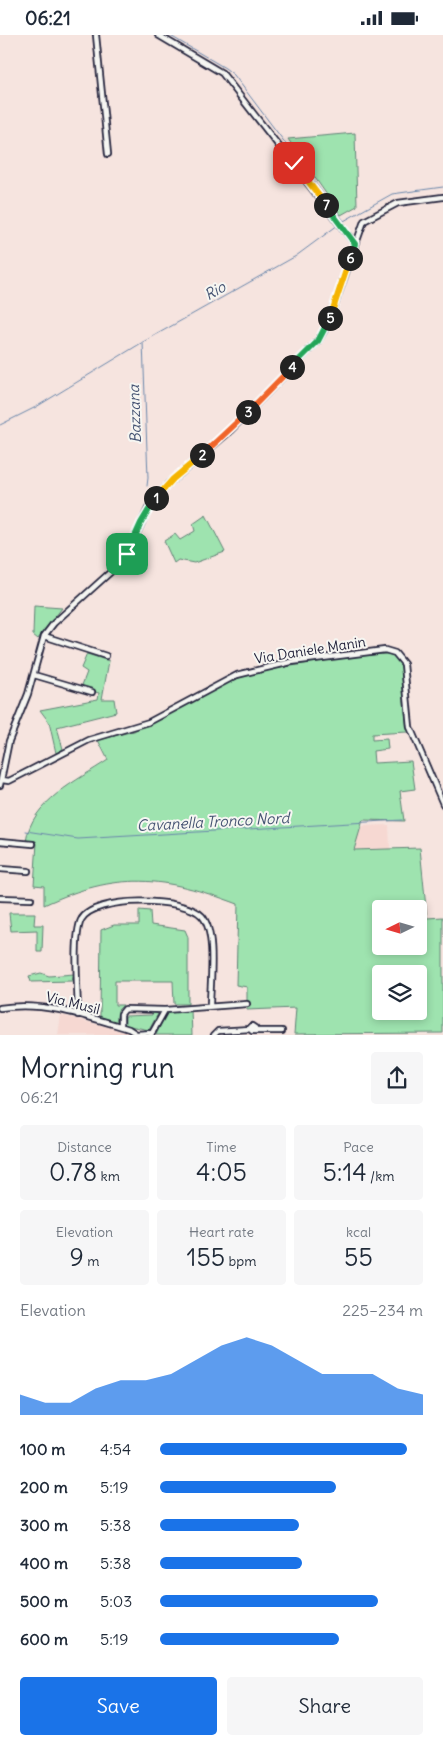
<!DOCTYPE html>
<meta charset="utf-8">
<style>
body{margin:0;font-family:Delius,sans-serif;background:#f6f6f7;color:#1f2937;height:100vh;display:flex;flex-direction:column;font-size:19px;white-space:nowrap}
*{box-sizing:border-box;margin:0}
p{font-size:16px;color:#747a83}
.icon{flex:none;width:28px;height:28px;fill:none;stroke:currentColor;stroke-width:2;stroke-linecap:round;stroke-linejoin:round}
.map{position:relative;height:1000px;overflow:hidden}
.panel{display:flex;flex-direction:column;background:#fff;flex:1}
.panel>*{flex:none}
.needle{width:32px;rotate:265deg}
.buttons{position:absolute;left:372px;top:865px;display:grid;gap:10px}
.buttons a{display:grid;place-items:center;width:55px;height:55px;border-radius:5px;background:#fff;box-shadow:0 2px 8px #0003;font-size:25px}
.pin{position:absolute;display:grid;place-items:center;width:42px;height:42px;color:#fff;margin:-21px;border-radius:10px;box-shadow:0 2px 8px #0006}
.km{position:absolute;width:25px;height:25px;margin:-12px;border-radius:50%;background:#222;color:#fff;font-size:14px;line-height:25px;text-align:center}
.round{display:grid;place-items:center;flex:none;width:52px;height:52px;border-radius:5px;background:#f6f6f7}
.overview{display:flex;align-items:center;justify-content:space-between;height:85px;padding:0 20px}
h1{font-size:28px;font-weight:600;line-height:38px}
.figures{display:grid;grid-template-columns:repeat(3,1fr);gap:8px;height:85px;padding:5px 20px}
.figures div{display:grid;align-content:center;border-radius:5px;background:#f6f6f7;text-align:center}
.figures b{font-size:25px;font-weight:600}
.figures small{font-size:14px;font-weight:400}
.figures p{font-size:14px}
.chart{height:140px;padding:10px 20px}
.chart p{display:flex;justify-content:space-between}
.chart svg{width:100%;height:90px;margin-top:5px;fill:#1a73e8;opacity:.7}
.primary-button{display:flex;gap:10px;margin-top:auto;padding:10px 20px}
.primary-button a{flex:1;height:58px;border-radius:5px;background:#1a73e8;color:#fff;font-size:20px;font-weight:600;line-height:58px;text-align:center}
.primary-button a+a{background:#f6f6f7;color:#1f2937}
ul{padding:0 20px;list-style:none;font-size:16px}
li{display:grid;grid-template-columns:80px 60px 1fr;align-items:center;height:38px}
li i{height:12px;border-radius:6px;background:#1a73e8}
.status{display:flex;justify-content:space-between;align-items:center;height:35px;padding:0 25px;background:#fff;direction:ltr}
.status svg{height:14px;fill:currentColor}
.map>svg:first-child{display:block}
.built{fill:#f6d8d2}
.green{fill:#9ee3af;stroke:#608275;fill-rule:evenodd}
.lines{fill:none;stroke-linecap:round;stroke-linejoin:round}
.stream{stroke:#6986ab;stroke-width:1}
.minor-casing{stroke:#22223b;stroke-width:8}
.minor{stroke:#f6f6f2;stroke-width:4.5}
.split-1-casing{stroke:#fff;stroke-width:10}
.split-2-casing{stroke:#fff;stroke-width:10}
.split-3-casing{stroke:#fff;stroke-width:10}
.split-4-casing{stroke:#fff;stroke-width:10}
.split-5-casing{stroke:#fff;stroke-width:10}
.split-6-casing{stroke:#fff;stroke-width:10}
.split-7-casing{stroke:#fff;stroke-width:10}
.split-8-casing{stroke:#fff;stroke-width:10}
.split-1{stroke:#22a559;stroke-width:6}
.split-2{stroke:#f5b400;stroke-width:6}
.split-3{stroke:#f0652b;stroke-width:6}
.split-4{stroke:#f0652b;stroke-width:6}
.split-5{stroke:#22a559;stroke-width:6}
.split-6{stroke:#f5b400;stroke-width:6}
.split-7{stroke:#22a559;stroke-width:6}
.split-8{stroke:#f5b400;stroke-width:6}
.labels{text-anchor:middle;stroke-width:4;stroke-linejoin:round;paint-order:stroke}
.street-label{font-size:14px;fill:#22223b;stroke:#f6f6f2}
.water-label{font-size:15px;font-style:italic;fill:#465473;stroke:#f6f6f2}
</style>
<div class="status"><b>06:21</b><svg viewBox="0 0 49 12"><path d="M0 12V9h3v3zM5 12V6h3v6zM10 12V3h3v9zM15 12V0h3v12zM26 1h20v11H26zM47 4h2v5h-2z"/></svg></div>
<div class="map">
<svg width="443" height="1000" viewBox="0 0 443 1000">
<rect width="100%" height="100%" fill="#f6e4df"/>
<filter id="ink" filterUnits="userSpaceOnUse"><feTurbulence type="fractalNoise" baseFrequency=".02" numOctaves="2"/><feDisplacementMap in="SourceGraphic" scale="10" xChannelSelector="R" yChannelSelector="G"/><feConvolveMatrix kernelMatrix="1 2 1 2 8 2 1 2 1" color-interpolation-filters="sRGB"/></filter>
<g filter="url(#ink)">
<path class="built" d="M 389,790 L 390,814 L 353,815 L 362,791 Z
M 61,980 L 131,998 L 133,1000 L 58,1000 Z"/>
<path class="green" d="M 355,98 L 357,171 L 341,180 L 288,104 Z
M 206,480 L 225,517 L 194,528 L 178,525 L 174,528 L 164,506 L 175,499 L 180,505 L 195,496 L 193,489 Z
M 34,571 L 62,573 L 38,604 L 33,600 Z
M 87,619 L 109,626 L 102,664 L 114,664 L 116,677 L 57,692 L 63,714 L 56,718 L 49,687 L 40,675 L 98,664 L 99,658 L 81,653 L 87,637 L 81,633 Z
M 389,619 L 398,623 L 401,631 L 407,697 L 372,699 L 372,705 L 387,704 L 388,714 L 373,716 L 374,728 L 411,726 L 415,754 L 400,756 L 404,786 L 363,785 L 354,815 L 420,813 L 427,883 L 443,882 L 443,998 L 294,999 L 296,973 L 247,975 L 247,952 L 236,950 L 238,869 C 163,841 118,836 44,870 L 44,851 L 34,850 L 37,808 L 26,807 C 31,766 77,746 108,725 L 98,705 L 134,696 L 213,653 L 254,637 L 360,620 ZM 381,874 L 419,874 L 419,911 L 381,911 ZM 381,939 L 419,939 L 419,976 L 381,976 Z
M 139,875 L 150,876 L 151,890 L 185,895 L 188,902 L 188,969 L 174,969 L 173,946 L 115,946 L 115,970 L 123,970 L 118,975 L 116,987 L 100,982 L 101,895 L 114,890 L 139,890 Z
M 9,878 L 35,878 L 34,890 L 43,890 L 42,917 L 37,917 L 37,895 L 11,896 Z
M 41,938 L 49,941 L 74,939 L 72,946 L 31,947 L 29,941 Z
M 191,975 L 192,1000 L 156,1000 L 167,976 Z
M 152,977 L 158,979 L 149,995 L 125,990 L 125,981 L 152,980 Z"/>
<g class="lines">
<path class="stream" d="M 169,0 L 225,33 L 234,40 L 344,186
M 342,187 L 392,159 L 443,152
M 143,307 L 148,443 L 147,451
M 0,390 L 36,372 L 143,307 L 296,221 L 338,190
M 26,796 L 78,804 L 402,785"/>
<g class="minor-casing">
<path id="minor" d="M 96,0 L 108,119
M 158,0 L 222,38 L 355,209
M 44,601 L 106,621
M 34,640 L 92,657
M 2,745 L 9,746 L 89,705 L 149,687 L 237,640 L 291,627 L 385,615 L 395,618 L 404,629 L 410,692 L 443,769
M 0,750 L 9,706 L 28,659 L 44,601 L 54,588 L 125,524 L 148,474 L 168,449 L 227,399 L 318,306 L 328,289 L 364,186 L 398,168 L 443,162
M 0,806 L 33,809
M 0,834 L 28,836
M 0,863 L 31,864
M 0,973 C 45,966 86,981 129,994 L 138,1000
M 78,980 C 78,959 73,902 81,885 C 94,860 185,862 202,881 C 217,898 210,949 210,971
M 121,991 L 121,979 L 125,974 L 164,975
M 252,991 L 255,993 L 252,996 L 250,993 Z
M 254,996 L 282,996
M 137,999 L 152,998
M 151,1000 L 165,975 L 247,969
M 214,1000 L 218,996 L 250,994"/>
</g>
<use href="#minor" class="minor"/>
</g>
</g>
<g class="lines" filter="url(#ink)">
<g class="split-1-casing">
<path id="split-1" d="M 127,519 L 141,488 L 156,463"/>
</g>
<g class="split-2-casing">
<path id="split-2" d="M 156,463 L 173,444 L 202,420"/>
</g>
<g class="split-3-casing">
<path id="split-3" d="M 202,420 L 248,377"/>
</g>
<g class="split-4-casing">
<path id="split-4" d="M 248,377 L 292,332"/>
</g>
<g class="split-5-casing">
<path id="split-5" d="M 292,332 L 318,306 L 330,283"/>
</g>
<g class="split-6-casing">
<path id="split-6" d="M 330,283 L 350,223"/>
</g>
<g class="split-7-casing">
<path id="split-7" d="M 326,170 L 355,209 L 350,223"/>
</g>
<g class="split-8-casing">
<path id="split-8" d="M 294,128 L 326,170"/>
</g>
<use href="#split-1" class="split-1"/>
<use href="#split-2" class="split-2"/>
<use href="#split-3" class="split-3"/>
<use href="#split-4" class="split-4"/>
<use href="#split-5" class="split-5"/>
<use href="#split-6" class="split-6"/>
<use href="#split-7" class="split-7"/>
<use href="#split-8" class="split-8"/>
</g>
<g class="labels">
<g class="street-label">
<text transform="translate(310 615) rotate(-9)" y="5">Via Daniele Manin</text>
<text transform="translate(73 968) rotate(14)" y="5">Via Musil</text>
</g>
<g class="water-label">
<text transform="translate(215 256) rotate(-30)" y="5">Rio</text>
<text transform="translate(135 379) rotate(-92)" y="5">Bazzana</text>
<text transform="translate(213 787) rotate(-3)" y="5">Cavanella Tronco Nord</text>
</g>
</g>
</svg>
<div class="buttons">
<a><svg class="needle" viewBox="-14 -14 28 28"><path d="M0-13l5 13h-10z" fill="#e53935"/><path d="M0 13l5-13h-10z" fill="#747a83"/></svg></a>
<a><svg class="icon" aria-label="layers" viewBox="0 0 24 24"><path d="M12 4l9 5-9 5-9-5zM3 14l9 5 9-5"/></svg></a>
</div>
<div class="pin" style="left:127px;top:519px;background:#1e9e55"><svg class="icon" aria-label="arrive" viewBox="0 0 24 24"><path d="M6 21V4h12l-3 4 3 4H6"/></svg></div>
<div class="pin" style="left:294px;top:128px;background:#d93025"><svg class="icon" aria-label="check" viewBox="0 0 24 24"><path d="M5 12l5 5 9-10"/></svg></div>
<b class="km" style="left:156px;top:463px">1</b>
<b class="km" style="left:202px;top:420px">2</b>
<b class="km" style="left:248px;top:377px">3</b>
<b class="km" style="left:292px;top:332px">4</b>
<b class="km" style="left:330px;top:283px">5</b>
<b class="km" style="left:350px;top:223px">6</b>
<b class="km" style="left:326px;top:170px">7</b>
</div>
<section class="panel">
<div class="overview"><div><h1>Morning run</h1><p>06:21</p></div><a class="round"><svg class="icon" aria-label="share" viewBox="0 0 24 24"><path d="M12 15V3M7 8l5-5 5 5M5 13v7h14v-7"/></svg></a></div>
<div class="figures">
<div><p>Distance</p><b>0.78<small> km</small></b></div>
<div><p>Time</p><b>4:05</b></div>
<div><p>Pace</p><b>5:14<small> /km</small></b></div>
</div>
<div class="figures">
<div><p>Elevation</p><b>9<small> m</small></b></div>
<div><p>Heart rate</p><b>155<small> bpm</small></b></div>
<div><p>kcal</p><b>55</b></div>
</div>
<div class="chart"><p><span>Elevation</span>225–234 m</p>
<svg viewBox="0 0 160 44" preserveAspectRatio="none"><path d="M0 44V34L10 38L20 38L30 31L40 27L50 27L60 24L70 17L80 10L90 6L100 10L110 17L120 24L130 24L140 24L150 31L160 34V44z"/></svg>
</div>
<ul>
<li><b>100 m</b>4:54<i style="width:94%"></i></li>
<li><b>200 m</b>5:19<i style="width:67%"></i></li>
<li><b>300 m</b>5:38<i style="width:53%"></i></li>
<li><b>400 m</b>5:38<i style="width:54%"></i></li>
<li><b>500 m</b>5:03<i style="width:83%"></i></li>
<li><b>600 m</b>5:19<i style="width:68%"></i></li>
</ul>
<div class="primary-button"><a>Save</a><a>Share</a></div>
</section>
